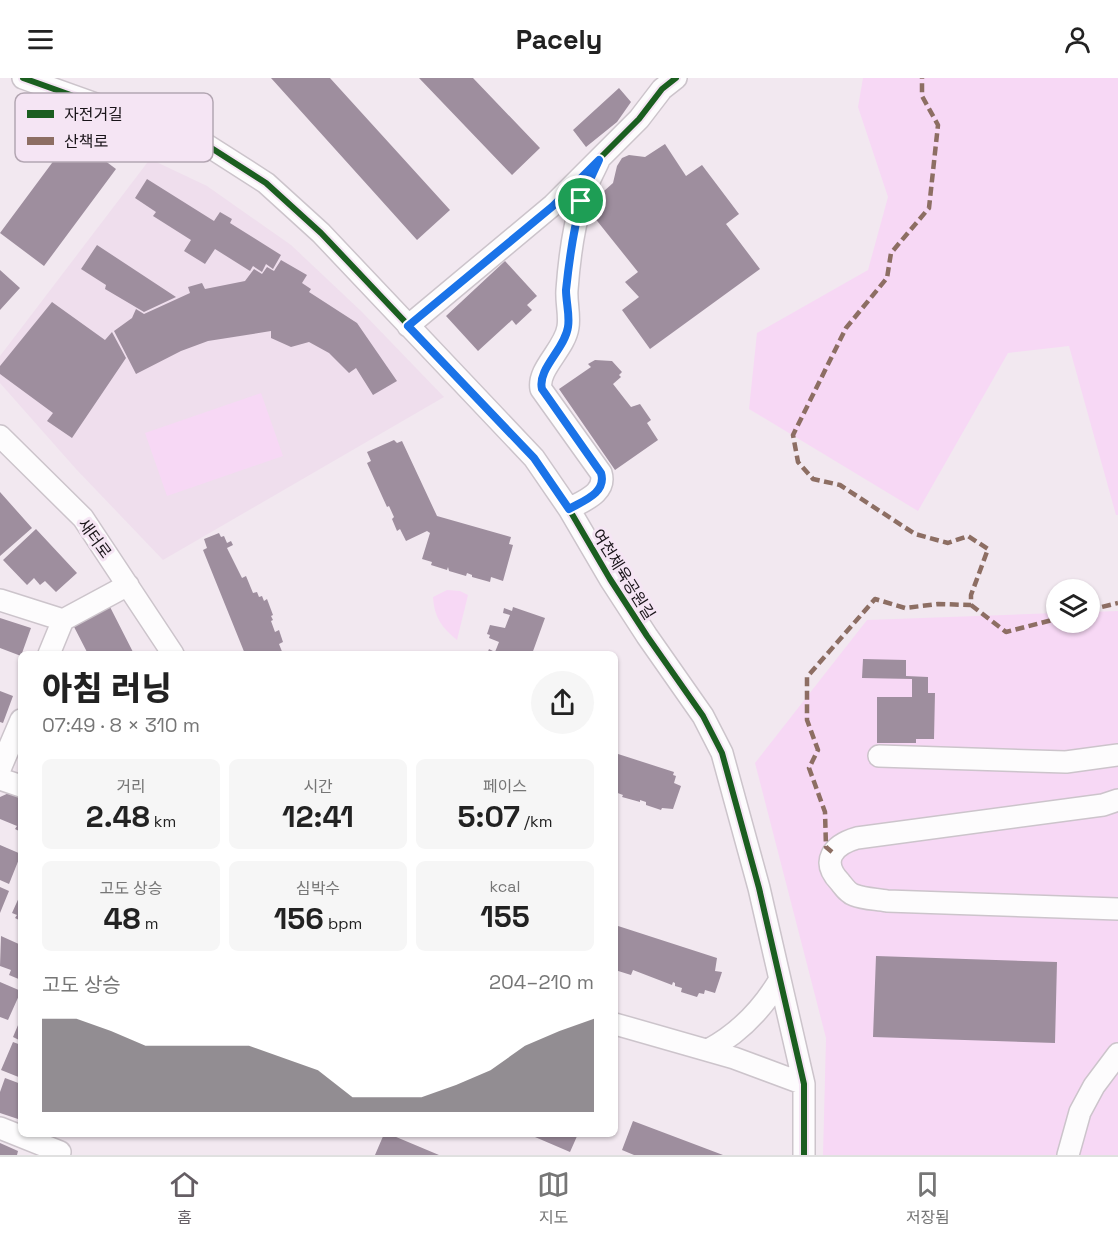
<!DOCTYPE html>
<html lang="ko">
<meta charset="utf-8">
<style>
body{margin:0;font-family:"Space Grotesk","Noto Sans KR",sans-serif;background:#f6f6f6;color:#222;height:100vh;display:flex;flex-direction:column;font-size:22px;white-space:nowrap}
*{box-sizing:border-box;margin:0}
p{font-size:20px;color:#767676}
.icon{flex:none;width:33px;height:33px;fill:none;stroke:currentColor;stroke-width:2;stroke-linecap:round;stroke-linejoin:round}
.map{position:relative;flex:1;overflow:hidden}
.sheet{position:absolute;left:18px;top:573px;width:600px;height:486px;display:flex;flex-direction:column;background:#fff;border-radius:9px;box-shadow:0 2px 4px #0004}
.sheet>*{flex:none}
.tools{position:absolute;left:1046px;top:501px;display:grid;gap:12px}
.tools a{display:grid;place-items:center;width:54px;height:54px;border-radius:50%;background:#fff;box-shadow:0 2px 4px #0004;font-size:30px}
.pin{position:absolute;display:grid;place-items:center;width:51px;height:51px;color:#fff;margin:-26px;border:3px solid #fff;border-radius:50%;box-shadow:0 2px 6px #0007}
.round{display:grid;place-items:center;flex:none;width:63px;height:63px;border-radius:32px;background:#f6f6f6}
.head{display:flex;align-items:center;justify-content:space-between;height:102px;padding:0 24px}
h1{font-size:33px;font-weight:800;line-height:45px}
.figures{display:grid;grid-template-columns:repeat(3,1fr);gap:9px;height:102px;padding:6px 24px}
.figures div{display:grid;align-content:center;border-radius:9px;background:#f6f6f6;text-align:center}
.figures b{font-size:30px;font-weight:800}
.figures small{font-size:16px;font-weight:400}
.figures p{font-size:16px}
.chart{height:168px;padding:12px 24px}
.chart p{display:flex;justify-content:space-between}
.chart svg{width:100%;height:108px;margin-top:6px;fill:#655e64;opacity:.7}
header{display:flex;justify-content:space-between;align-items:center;height:78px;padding:0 24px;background:#fff;font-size:27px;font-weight:800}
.tab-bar{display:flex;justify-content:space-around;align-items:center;height:84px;border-top:2px solid #e0e0e0;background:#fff;font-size:16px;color:#767676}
.tab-bar a{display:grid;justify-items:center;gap:3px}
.tab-bar .current{color:#655e64}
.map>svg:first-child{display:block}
.built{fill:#efdeed}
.green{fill:#f7d8f5}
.building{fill:#9e8e9e}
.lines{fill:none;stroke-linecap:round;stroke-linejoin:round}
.minor-casing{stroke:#ccc4cb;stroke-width:24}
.minor{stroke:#fdfcfd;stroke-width:21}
.quiet{stroke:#8d6e63;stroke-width:4.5;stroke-dasharray:9 4.5;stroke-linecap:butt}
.cycleway-casing{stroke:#f5e5f4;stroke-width:10}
.cycleway{stroke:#1b5e20;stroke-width:6}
.route-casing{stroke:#fff;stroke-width:12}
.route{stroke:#1a73e8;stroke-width:8}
.labels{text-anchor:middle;stroke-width:6;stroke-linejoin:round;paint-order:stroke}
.street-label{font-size:16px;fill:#191419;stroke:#f5e5f4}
.key{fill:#f5e5f4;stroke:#b3a6b2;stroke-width:1.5}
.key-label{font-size:16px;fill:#191419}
</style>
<header><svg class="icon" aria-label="menu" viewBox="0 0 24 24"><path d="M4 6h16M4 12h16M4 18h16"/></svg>Pacely<svg class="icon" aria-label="person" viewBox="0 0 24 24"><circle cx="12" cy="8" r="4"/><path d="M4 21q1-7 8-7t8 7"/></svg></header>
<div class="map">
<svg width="1118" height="1077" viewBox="0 0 1118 1077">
<rect width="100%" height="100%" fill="#f2e8f0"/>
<path class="built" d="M 150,81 L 207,108 L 291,167 L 362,234 L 444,319 L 163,482 L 76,391 L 0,305 L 0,278 Z"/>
<path class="green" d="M 863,0 L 1118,0 L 1118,437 L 1116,437 L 1069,268 L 1008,275 L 918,433 L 749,331 L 757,255 L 868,192 L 888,119 L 858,29 Z
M 261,315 L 283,378 L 167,418 L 145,355 Z
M 447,512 L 460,513 L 468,517 L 457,562 C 442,550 434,539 433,519 Z
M 1118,533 L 1118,1077 L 823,1077 L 826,960 L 755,685 L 867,542 L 1056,535 L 1056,544 L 1089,544 L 1089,534 Z"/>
<path class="building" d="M 271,0 L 330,0 L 450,132 L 417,162 Z
M 419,0 L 473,0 L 540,70 L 512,97 Z
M 619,10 L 631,24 L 617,44 L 586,69 L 573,52 Z
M 72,58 L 116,91 L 44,188 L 0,155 Z
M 665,66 L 686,98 L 702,87 L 739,136 L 726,146 L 760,191 L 650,271 L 622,232 L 639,219 L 625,204 L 638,194 L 586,129 L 613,105 L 617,88 L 622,80 L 629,77 L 645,79 Z
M 147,101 L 214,143 L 220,134 L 232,141 L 230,145 L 281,177 L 273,191 L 266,186 L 262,194 L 253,188 L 250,193 L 215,171 L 205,186 L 184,173 L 191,162 L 153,138 L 156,134 L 135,120 Z
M 97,167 L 176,219 L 144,234 L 105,211 L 106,207 L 81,191 Z
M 281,182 L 307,197 L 302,205 L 311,211 L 309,214 L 357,245 L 397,303 L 373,317 L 356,290 L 349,295 L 329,275 L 309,264 L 291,269 L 271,260 L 271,253 L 208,263 L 181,273 L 136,296 L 114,253 L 132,240 L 136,231 L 144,236 L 190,215 L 188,209 L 202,205 L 205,211 L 245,203 L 254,191 L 262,196 L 267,189 L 274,193 Z
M 505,183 L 537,218 L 527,227 L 532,232 L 516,247 L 512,242 L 478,273 L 446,238 Z
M 0,192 L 20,210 L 0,232 Z
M 52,224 L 105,262 L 112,254 L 126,280 L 72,360 L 47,343 L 53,335 L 0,296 L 0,288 Z
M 595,282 L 612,283 L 622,294 L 619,297 L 621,299 L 613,306 L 631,329 L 640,326 L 651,342 L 647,345 L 658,362 L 615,392 L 559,311 L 591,289 L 588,286 Z
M 394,362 L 397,365 L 402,363 L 437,438 L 511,459 L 509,466 L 513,467 L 503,503 L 491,499 L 490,504 L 472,499 L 472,497 L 467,495 L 466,498 L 449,493 L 448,489 L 447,492 L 431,487 L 432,484 L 422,481 L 430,455 L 427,453 L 406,463 L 400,451 L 397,453 L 392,441 L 394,439 L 389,428 L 387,429 L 367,385 L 371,383 L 367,374 Z
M 0,414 L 32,450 L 0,478 Z
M 36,451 L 77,495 L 56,514 L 45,503 L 40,507 L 34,500 L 27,507 L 3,482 Z
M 219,455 L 221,459 L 224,458 L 227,465 L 231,463 L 233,467 L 227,470 L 242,500 L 246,498 L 253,515 L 257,514 L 259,519 L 262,518 L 264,523 L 267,521 L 273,537 L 271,538 L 273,542 L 271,543 L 275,554 L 279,552 L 283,564 L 279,566 L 283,576 L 245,576 L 203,472 L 207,470 L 204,461 Z
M 108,525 L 134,576 L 88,576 L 71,543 Z
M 513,529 L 545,540 L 532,576 L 487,576 L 489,571 L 495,574 L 499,564 L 489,560 L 490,557 L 487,556 L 490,547 L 505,550 L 510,537 L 503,535 L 504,530 L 512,533 Z
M 0,540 L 31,550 L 21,578 L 0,570 Z
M 863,581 L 906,582 L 906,598 L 928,599 L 928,615 L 935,615 L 934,661 L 916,661 L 916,665 L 877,665 L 877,619 L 912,619 L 912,601 L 862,600 Z
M 0,613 L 13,618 L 3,645 L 0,644 Z
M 615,675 L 674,694 L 673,697 L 676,698 L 674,705 L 681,708 L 673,731 L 662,730 L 661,732 L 646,727 L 646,724 L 640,722 L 640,724 L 622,719 L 623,717 L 615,714 Z
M 11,714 L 21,718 L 21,754 L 15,751 L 17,748 L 0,741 L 0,719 Z
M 0,767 L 21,776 L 9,806 L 0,802 Z
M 0,809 L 9,813 L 0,835 Z
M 21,815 L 21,843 L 15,840 L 17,837 L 12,835 Z
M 615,847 L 717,880 L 715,893 L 722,894 L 715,915 L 705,912 L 704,916 L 699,915 L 697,919 L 681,914 L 682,910 L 675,908 L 675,905 L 673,904 L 672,907 L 633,892 L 631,897 L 615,892 Z
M 1,858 L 21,867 L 21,902 L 9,897 L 11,892 L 0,888 Z
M 876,878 L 1057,884 L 1055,965 L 873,959 Z
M 0,904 L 21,913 L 8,942 L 0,939 Z
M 21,940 L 21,963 L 13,959 Z
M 13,964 L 21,967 L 21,1000 L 1,992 Z
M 5,1000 L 21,1006 L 21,1042 L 0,1035 L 0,1014 Z
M 633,1043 L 723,1077 L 634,1077 L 622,1072 Z
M 384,1056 L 389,1056 L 439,1077 L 375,1077 Z
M 528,1056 L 578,1056 L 570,1074 Z
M 0,1065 L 18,1073 L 17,1077 L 0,1077 Z"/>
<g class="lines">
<g class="minor-casing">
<path id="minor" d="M 23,0 L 202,64 L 266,105 L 321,155 L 534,380 L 569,431 L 610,501 L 647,558 L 703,638 L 722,675 L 759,810 L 804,1006 L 804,1077
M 408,248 L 553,127 L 639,41 L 662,11 L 676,0
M 0,358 L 83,440 L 173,576
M 569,431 C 583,423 607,415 601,395 L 541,311 C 537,291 565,271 568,249 C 570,237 566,224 567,212 C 569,184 573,152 581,125 C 584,110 593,96 599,82
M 0,522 L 63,542 L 128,507
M 49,576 L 63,542
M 879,678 L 1066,684 L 1118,677
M 0,691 L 21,642
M 0,701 L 21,708
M 1118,722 L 1103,727 L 857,760 C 833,767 820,783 840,804 C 844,809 848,815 854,817 C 864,821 876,821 887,823 L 1118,831
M 615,946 L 734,980 L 804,1006
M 708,972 C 738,956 762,931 779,903
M 0,1050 L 60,1074
M 1068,1077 L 1080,1034 L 1094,1008 L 1118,976"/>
</g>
<use href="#minor" class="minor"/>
<path class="quiet" d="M 971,527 L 1006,554 L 1056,541
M 1089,532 L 1118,525
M 832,774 L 826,769 L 825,734 L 809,690 L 818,672 L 807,642 L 807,599 L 875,521 L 905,530 L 938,526 L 971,527 L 971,517 L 988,471 L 968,458 L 948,465 L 915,456 L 840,407 L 813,401 L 798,384 L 793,357 L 846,250 L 887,200 L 891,175 L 929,130 L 938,47 L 922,18 L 922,0"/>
<g class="cycleway-casing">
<path id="cycleway" d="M 23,0 L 202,64 L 266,105 L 321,155 L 534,380 L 569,431 L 610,501 L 647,558 L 703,638 L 722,675 L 759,810 L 804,1006 L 804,1077
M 408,248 L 553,127 L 639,41 L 662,11 L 676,0"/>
</g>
<use href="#cycleway" class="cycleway"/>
</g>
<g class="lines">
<g class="route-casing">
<path id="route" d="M 599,82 C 593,96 585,110 581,125 C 573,152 569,184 566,212 C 566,224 570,237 568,249 C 565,271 537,291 542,311 L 601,395 C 607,415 583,423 569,431 L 534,380 L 408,248 L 553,128 Z"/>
</g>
<use href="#route" class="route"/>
</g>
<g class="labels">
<g class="street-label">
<text transform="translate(95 460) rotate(54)" y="6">새터로</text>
<text transform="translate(624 496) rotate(58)" y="6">여천체육공원길</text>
</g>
</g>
<rect x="15" y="15" width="198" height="69" rx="9" class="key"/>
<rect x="27" y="32" width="27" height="8" fill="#1b5e20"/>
<rect x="27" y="59" width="27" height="8" fill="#8d6e63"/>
<g class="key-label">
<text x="64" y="42">자전거길</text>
<text x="64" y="69">산책로</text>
</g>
</svg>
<div class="tools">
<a><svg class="icon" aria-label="layers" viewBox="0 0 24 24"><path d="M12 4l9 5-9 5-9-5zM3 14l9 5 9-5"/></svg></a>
</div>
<div class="pin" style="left:581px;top:123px;background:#1e9e55"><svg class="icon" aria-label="arrive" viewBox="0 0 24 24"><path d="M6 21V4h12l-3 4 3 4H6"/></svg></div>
<section class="sheet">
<div class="head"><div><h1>아침 러닝</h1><p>07:49 · 8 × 310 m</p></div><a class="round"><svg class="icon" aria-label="share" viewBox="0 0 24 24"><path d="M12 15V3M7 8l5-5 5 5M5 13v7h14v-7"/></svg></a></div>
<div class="figures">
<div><p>거리</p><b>2.48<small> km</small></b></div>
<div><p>시간</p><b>12:41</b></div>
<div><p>페이스</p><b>5:07<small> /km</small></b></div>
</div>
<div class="figures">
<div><p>고도 상승</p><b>48<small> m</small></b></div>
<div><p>심박수</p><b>156<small> bpm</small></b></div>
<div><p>kcal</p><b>155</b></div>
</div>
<div class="chart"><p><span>고도 상승</span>204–210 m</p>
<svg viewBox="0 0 160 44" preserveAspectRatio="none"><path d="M0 44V6L10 6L20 11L30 17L40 17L50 17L60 17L70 22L80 27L90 38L100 38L110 38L120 33L130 27L140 17L150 11L160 6V44z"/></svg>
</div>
</section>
</div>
<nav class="tab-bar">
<a class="current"><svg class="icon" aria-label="home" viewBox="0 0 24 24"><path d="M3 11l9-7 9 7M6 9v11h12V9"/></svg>홈</a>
<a><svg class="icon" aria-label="map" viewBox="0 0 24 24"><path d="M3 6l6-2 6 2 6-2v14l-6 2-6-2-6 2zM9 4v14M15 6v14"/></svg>지도</a>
<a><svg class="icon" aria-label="saved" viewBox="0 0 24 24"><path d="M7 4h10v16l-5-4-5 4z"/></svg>저장됨</a>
</nav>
